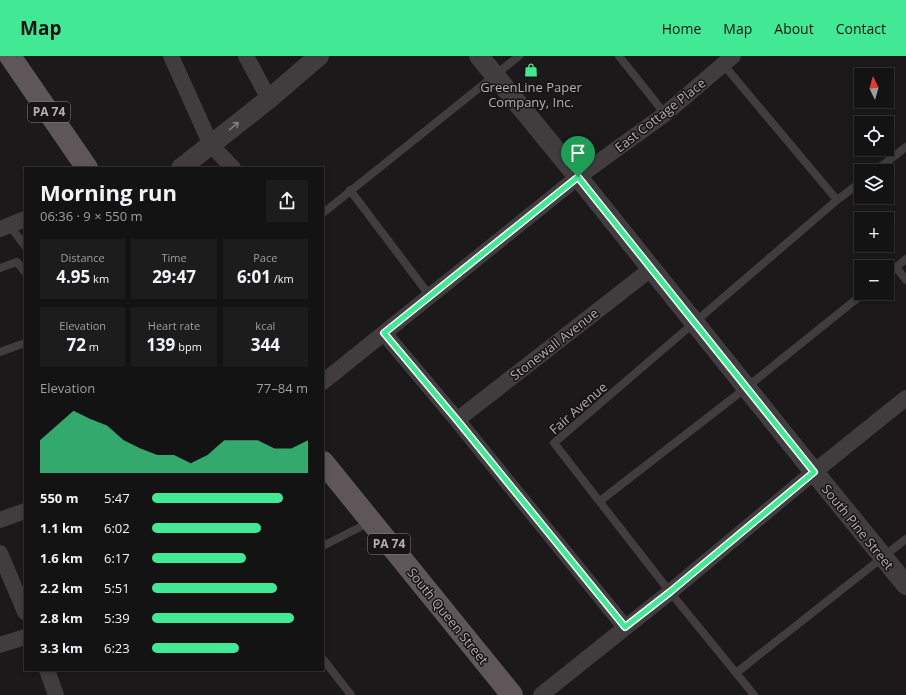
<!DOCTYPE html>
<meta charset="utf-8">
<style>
body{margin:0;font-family:"Open Sans",sans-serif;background:#1d1c1c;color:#f1f3f6;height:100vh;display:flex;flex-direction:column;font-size:15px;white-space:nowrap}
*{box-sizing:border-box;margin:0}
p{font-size:13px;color:#9d9ea0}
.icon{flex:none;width:22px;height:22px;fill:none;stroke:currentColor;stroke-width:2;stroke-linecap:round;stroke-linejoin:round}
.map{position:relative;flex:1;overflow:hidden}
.drawer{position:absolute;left:24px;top:111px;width:300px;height:504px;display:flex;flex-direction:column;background:#141313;border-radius:0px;box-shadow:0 2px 6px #0003,0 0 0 1px #333233}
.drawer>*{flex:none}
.needle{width:26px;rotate:355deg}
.controls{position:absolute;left:854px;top:12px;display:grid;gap:8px}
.controls a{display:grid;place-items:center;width:40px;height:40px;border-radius:0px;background:#141313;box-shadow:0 2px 6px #0003,0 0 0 1px #333233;font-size:20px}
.pin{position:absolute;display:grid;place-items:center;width:34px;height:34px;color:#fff;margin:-41px -17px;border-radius:50% 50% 50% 0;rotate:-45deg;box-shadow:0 0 4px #0007}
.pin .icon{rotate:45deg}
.round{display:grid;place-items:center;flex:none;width:42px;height:42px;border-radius:0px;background:#1d1c1c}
.summary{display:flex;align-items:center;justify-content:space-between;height:68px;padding:0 16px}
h1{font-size:22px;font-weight:700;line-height:30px}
.stats{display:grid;grid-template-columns:repeat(3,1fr);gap:6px;height:68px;padding:4px 16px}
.stats div{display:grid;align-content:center;border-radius:0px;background:#1d1c1c;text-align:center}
.stats b{font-size:17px;font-weight:700}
.stats small{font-size:11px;font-weight:400}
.stats p{font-size:11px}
.chart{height:112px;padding:8px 16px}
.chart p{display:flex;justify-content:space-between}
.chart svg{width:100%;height:72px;margin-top:4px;fill:#42e994;opacity:.7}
ul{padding:0 16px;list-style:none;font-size:13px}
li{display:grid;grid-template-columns:64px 48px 1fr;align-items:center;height:30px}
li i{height:10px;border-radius:5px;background:#42e994}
header{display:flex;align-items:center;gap:24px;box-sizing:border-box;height:56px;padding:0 20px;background:#42e994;color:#111}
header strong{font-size:19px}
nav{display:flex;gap:22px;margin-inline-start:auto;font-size:14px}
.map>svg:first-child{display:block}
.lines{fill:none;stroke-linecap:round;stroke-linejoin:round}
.service{stroke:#413c3e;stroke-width:8}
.minor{stroke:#413c3e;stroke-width:16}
.tertiary{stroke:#413c3e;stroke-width:20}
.primary{stroke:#5e5659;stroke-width:22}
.oneway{stroke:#847a7e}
.route-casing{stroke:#fff;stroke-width:8}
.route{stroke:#42e994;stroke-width:5}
.labels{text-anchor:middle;stroke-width:3;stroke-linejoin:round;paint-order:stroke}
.shield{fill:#161414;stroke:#897e83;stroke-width:1}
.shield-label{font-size:12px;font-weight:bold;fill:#baacb2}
.poi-label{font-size:13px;fill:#baacb2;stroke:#161414}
.street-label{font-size:13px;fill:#baacb2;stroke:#161414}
</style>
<header>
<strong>Map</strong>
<nav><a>Home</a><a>Map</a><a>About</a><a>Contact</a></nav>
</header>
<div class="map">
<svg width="906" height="639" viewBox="0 0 906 639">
<rect width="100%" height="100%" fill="#1b1919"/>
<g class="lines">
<path class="service" d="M 619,0 L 665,58
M 723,8 L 837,144
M 875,115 L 906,91
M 350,134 L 430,240
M 323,157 L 519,0
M 10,170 L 25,190
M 896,211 L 906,224
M 0,212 L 17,206 L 25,216
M 887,219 L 906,203
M 0,296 L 25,287
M 600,445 L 747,331 L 864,237
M 323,490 L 370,466
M 323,603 L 351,639
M 736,617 L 906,483
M 754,639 L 670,536 L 554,387 L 837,144 L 861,126"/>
<path class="minor" d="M 171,0 L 211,89 L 233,112
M 246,0 L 269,43
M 0,173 L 25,163
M 384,277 L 457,364 L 625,571
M 323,326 L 578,121 L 665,58 L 733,0
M 457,364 L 651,213
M 0,464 L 25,455
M 0,497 L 25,556
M 0,589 L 25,581
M 47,614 L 56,639
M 541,639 L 670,536 L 814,416 L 906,342"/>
<path class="tertiary" d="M 479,0 L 578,121 L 814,416 L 906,529
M 181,112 L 269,43 L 319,0"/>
<path class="primary" d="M 10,0 L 87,112
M 323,406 L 512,639"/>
</g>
<defs><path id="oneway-shaft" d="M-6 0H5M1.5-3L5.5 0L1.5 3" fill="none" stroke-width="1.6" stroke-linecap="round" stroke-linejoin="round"/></defs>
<use class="oneway" href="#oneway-shaft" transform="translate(234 70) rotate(-39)"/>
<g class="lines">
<g class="route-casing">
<path id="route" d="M 578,121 L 814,416 L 670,536 L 625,571 L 457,364 L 384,277 Z"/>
</g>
<use href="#route" class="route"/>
</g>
<defs>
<g id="shop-bare" transform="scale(1.08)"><path d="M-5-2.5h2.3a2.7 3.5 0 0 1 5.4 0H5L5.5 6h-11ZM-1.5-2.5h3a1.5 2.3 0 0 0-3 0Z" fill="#42e994" stroke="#161414" stroke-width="2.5" paint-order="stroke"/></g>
</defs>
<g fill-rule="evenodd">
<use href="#shop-bare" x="531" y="14"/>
</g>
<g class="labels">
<g class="shield">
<rect x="28" y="46" width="42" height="20" rx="3"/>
<rect x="368" y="478" width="42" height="20" rx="3"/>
</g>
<g class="shield-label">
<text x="49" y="60">PA 74</text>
<text x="389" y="492">PA 74</text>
</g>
<g class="poi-label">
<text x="531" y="36">GreenLine Paper<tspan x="531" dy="15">Company, Inc.</tspan></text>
</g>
<g class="street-label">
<text transform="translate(660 59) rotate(-38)" y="5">East Cottage Place</text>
<text transform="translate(554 288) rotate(-38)" y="5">Stonewall Avenue</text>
<text transform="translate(578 352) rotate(-41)" y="5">Fair Avenue</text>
<text transform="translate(858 471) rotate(51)" y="5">South Pine Street</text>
<text transform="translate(448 560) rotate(51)" y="5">South Queen Street</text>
</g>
</g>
</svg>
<div class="controls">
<a><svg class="needle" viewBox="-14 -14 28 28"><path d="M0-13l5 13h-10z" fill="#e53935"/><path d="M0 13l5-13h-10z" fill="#9d9ea0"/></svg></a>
<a><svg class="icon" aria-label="locate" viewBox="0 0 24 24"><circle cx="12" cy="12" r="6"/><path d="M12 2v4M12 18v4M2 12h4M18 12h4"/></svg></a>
<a><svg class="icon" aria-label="layers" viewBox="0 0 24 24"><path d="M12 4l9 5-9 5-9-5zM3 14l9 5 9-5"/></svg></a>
<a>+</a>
<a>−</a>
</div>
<div class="pin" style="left:578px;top:121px;background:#1e9e55"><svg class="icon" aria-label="arrive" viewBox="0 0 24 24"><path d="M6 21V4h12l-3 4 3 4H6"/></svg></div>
<section class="drawer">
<div class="summary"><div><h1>Morning run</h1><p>06:36 · 9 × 550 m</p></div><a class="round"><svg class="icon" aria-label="share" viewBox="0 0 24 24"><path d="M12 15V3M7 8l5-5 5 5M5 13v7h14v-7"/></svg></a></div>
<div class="stats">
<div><p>Distance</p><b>4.95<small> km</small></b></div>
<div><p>Time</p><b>29:47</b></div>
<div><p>Pace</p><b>6:01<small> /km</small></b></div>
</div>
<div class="stats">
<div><p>Elevation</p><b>72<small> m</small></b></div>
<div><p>Heart rate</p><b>139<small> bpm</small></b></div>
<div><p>kcal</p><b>344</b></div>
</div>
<div class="chart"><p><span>Elevation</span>77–84 m</p>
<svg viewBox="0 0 160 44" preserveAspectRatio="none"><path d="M0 44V24L10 15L20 6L30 11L40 15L50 24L60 29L70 33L80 33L90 38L100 33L110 24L120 24L130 24L140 29L150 29L160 24V44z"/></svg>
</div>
<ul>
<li><b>550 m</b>5:47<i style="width:84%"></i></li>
<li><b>1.1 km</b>6:02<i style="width:70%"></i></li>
<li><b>1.6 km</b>6:17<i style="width:60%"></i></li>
<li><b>2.2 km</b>5:51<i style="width:80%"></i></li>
<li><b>2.8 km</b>5:39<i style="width:91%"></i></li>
<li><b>3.3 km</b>6:23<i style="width:56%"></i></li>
</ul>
</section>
</div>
